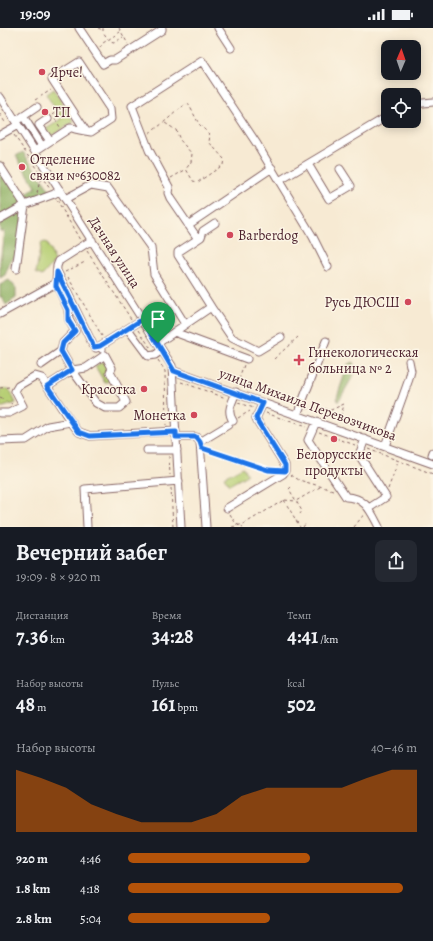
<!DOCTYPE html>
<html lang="ru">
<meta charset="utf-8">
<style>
body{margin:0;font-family:Alegreya,serif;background:#242831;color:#f1f3f6;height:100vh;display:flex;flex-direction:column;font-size:15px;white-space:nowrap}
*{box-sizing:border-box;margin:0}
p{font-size:13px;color:#9ea1a6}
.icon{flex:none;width:22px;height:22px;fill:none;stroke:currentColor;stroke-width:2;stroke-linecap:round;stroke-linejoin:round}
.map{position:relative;height:499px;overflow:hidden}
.panel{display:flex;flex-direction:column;background:#171b24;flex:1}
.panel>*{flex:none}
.needle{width:26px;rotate:2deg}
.controls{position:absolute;left:381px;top:12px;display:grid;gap:8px}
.controls a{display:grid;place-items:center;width:40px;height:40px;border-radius:8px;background:#171b24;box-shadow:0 2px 10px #0003;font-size:20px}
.pin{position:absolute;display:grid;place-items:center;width:34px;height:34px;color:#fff;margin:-41px -17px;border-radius:50% 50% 50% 0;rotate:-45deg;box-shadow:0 0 4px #0007}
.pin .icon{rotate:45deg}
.round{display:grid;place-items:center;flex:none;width:42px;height:42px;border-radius:8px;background:#242831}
.summary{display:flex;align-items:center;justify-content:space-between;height:68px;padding:0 16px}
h1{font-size:22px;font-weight:600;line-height:30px}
.figures{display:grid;grid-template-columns:repeat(3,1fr);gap:6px;height:68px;padding:4px 16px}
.figures div{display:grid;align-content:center}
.figures b{font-size:20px;font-weight:600}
.figures small{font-size:11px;font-weight:400}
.figures p{font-size:11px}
.chart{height:112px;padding:8px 16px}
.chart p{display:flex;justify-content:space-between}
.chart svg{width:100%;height:72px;margin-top:4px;fill:#b45309;opacity:.7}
ul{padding:0 16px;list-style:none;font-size:13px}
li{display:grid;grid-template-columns:64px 48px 1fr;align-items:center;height:30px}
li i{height:10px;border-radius:5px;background:#b45309}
.status{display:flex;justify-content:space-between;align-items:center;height:28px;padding:0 20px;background:#171b24;direction:ltr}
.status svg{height:11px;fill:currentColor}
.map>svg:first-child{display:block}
.green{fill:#b7cf74;stroke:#807750}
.forest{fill:#91b266;stroke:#6e6848}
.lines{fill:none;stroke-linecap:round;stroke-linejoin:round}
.minor-casing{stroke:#876666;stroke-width:9}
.path{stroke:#876666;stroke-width:1;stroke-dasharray:3 3;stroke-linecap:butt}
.minor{stroke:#fff;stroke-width:7}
.route-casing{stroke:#fff;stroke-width:8}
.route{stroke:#1a73e8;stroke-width:5}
.poi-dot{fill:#d1495b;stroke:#fcf5e5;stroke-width:1.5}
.labels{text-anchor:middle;stroke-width:3;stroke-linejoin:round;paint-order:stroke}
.poi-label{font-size:14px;fill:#4a1f2b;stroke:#fcf5e5;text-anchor:start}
.street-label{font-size:14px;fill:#4a1f2b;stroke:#fcf5e5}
</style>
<div class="status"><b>19:09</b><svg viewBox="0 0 49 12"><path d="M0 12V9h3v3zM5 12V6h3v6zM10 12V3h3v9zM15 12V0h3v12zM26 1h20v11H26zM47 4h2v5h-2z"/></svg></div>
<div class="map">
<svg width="433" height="499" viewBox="0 0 433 499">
<rect width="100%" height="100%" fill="#fcf5e5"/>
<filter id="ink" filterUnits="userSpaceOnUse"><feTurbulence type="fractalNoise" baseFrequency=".025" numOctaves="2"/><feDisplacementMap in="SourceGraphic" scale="8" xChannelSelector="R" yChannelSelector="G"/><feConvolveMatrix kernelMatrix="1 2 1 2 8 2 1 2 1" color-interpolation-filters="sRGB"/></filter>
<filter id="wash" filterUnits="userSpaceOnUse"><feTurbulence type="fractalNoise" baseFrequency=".012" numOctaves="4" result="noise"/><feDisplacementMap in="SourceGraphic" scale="16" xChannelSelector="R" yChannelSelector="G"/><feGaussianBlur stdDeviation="0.9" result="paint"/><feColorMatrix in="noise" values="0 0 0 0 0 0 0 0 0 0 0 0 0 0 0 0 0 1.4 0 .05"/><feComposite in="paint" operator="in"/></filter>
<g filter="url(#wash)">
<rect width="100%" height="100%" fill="#f7ead3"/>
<path class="green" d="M 53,61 L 64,77 L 56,82 L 46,66 Z
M 65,80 L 74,94 L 51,108 L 46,101 L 62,91 L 58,85 Z
M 46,214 L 55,233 L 42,248 L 36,245 L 41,215 Z
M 104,333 L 114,350 L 105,355 L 95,338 Z
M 0,361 L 9,361 L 16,375 L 0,380 Z
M 243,439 L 247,447 L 229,457 L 224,449 Z"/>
<path class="forest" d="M 23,124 L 51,164 L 32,171 L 26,167 L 36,159 L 16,128 Z
M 0,133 L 29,179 L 22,223 L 11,232 L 5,247 L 0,250 L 0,234 L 4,204 L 0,203 Z
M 9,252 L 16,260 L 16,270 L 6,277 L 2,269 L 0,269 L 0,257 Z
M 353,334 L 355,342 L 352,350 L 338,374 L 337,369 L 348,336 Z"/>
</g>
<g filter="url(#ink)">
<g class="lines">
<g class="minor-casing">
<path id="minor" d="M 79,0 L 103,36 L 110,32 L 115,32 L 162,2 L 162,0
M 218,0 L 231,20
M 0,69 L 172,338 L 181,499
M 414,76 L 433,74
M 23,88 L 42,118
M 19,91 L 37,79
M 48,91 L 39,97 L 50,113
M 0,107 L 18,97
M 35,123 L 70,100 L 72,100 C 78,102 84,103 91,104 L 111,91 L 110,81 L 79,34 L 52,51 L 86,103
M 308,136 L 329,171 L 351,158 L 340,141
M 0,138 L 25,177 L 54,166 L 60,162
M 65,171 L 91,157 L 108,160 L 151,220 L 154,246 L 185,296
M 0,191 L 25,177
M 188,197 L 272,140
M 198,211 L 170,170 L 168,165 L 169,159 L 149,122 L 132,78 L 202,33 L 257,116 L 279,153
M 328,239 L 313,209 L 279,153 L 388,88
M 16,241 L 25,177
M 57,243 L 93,317 L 96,320 L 100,318
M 56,255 L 68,281 L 69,292 L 75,303 L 63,315 L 61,323
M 211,279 L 178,227 L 178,224 L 201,209 L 203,203 L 215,195
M 0,286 L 56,255 L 57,238 L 59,233 L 92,212
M 128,301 L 148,328 L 155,327 L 162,322
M 174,304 L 247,331
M 158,315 L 211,279 L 232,310 L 258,323 L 281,309
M 102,321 L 100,318 L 143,291
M 105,327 L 112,340 L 110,344 L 126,374 L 119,380 L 105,380 L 96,375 L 72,342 L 86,340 Z
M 41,337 L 61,323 L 72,342 L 47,358
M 174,343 L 433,436
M 0,385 L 9,385 L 23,378 L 15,363 L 18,358 L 35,348 L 42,350 L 71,394
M 297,387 L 326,313
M 233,393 C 226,382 232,376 236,364
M 316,394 L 308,412 L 346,469 C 366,469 371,484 379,499
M 176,409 L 196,409 L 200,414 L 206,499
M 365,411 L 359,427 L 386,469 L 369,480
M 0,413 L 26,412 L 48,398 L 71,394 L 79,404 L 90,408 L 176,403
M 200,414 L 228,397
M 385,418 L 409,351 L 411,343 L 409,333
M 147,422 L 177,422
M 432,427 L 433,424
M 227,480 L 283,446 L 285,443 L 285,437 L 258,394 L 256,390 L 263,375
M 87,499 L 85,461 L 179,453"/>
</g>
<path class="path" d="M 98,0 L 103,2
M 103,0 L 103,4 L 110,14 L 114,15 L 123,9
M 119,0 L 128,16
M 100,20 L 103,15 L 120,4
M 35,72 L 51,62
M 0,86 L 6,96
M 53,87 L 63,79
M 55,91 L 60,99
M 149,105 C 164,96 172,86 186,76 L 189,77 L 199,96 L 210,107 L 209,114 L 224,131 L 223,137 L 198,154 L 193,153 L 186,141 L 191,134 L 192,126 L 180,112 L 176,102 L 165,95
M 14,107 L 50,161
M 171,150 L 185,142
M 37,165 L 41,148
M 57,172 L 80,212
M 87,223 L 131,291
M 65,244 L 85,234
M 68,249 L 102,308
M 139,302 L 151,321
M 274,331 L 298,309
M 158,332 L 165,343 L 166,397
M 181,354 L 226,370
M 237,357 L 244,337
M 0,360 L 9,359
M 0,370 L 12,376
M 238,375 L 254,380
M 307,381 L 312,379 L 331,382 L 344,376
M 266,385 L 306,399
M 238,390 L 250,383
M 339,394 L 344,377
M 319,404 L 355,417
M 368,421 L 433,446
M 207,422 L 269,442 L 277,442
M 169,428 L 170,447
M 291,447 L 299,452 L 333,462
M 291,459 L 289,461 L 302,483 L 300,486
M 171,460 L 173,499
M 388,461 L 398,434
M 284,472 L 300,499
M 230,486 L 236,496 L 243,499
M 232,499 L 244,496 L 284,472 L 296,473 L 320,459
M 303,499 L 306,495
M 354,499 L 365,485"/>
<use href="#minor" class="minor"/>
</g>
</g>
<g class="lines" filter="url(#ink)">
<g class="route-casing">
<path id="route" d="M 57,244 L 94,319 L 100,318 L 143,291 L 174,343 L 263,375 L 256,390 L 258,394 L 285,437 L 285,443 L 268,442 L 202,420 L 200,414 L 196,409 L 176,409 L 176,404 L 90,408 L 79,404 L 47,358 L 72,342 L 61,323 L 63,315 L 75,303 L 68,292 L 68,282 L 56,258 Z"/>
</g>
<use href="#route" class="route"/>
</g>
<g class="poi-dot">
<circle cx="42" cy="44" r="4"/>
<circle cx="45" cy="84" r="4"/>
<circle cx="22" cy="139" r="4"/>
<circle cx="230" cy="207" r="4"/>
<circle cx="408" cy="274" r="4"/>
<path d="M297 326h4v4h4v4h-4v4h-4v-4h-4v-4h4z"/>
<circle cx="144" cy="361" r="4"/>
<circle cx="194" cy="387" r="4"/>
<circle cx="334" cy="411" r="4"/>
</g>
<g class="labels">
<g class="poi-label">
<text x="50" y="49">Ярче!</text>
<text x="53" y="89">ТП</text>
<text x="30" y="136">Отделение<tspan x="30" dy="16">связи №630082</tspan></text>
<text x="238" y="212">Barberdog</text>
<text x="400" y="279" text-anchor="end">Русь ДЮСШ</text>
<text x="308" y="329">Гинекологическая<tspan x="308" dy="16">больница № 2</tspan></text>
<text x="136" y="366" text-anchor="end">Красотка</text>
<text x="186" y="392" text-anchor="end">Монетка</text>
<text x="334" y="431" text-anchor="middle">Белорусские<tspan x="334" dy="16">продукты</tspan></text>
</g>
<g class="street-label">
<text transform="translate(115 224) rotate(57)" y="5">Дачная улица</text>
<text transform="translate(308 376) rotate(20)" y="5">улица Михаила Перевозчикова</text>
</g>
</g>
</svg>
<div class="controls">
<a><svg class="needle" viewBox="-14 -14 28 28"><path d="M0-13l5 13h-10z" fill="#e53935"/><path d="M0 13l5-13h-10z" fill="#9ea1a6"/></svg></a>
<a><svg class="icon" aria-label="locate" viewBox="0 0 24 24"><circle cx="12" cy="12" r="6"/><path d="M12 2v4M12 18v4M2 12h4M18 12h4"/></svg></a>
</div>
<div class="pin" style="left:158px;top:315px;background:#1e9e55"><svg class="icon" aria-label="arrive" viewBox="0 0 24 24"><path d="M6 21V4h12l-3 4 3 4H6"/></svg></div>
</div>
<section class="panel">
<div class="summary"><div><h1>Вечерний забег</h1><p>19:09 · 8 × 920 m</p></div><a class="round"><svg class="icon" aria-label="share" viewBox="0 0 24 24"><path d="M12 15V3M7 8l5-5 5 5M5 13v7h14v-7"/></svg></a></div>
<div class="figures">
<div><p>Дистанция</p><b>7.36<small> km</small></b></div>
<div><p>Время</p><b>34:28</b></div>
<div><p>Темп</p><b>4:41<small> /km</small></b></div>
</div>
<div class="figures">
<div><p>Набор высоты</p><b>48<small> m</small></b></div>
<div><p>Пульс</p><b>161<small> bpm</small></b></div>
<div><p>kcal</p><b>502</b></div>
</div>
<div class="chart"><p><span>Набор высоты</span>40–46 m</p>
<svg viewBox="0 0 160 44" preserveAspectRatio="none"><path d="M0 44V6L10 11L20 17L30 27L40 33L50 38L60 38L70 38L80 33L90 22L100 17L110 17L120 17L130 17L140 11L150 6L160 6V44z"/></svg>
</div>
<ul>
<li><b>920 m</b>4:46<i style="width:63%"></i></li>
<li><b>1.8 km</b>4:18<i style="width:95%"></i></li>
<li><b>2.8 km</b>5:04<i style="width:49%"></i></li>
</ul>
</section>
